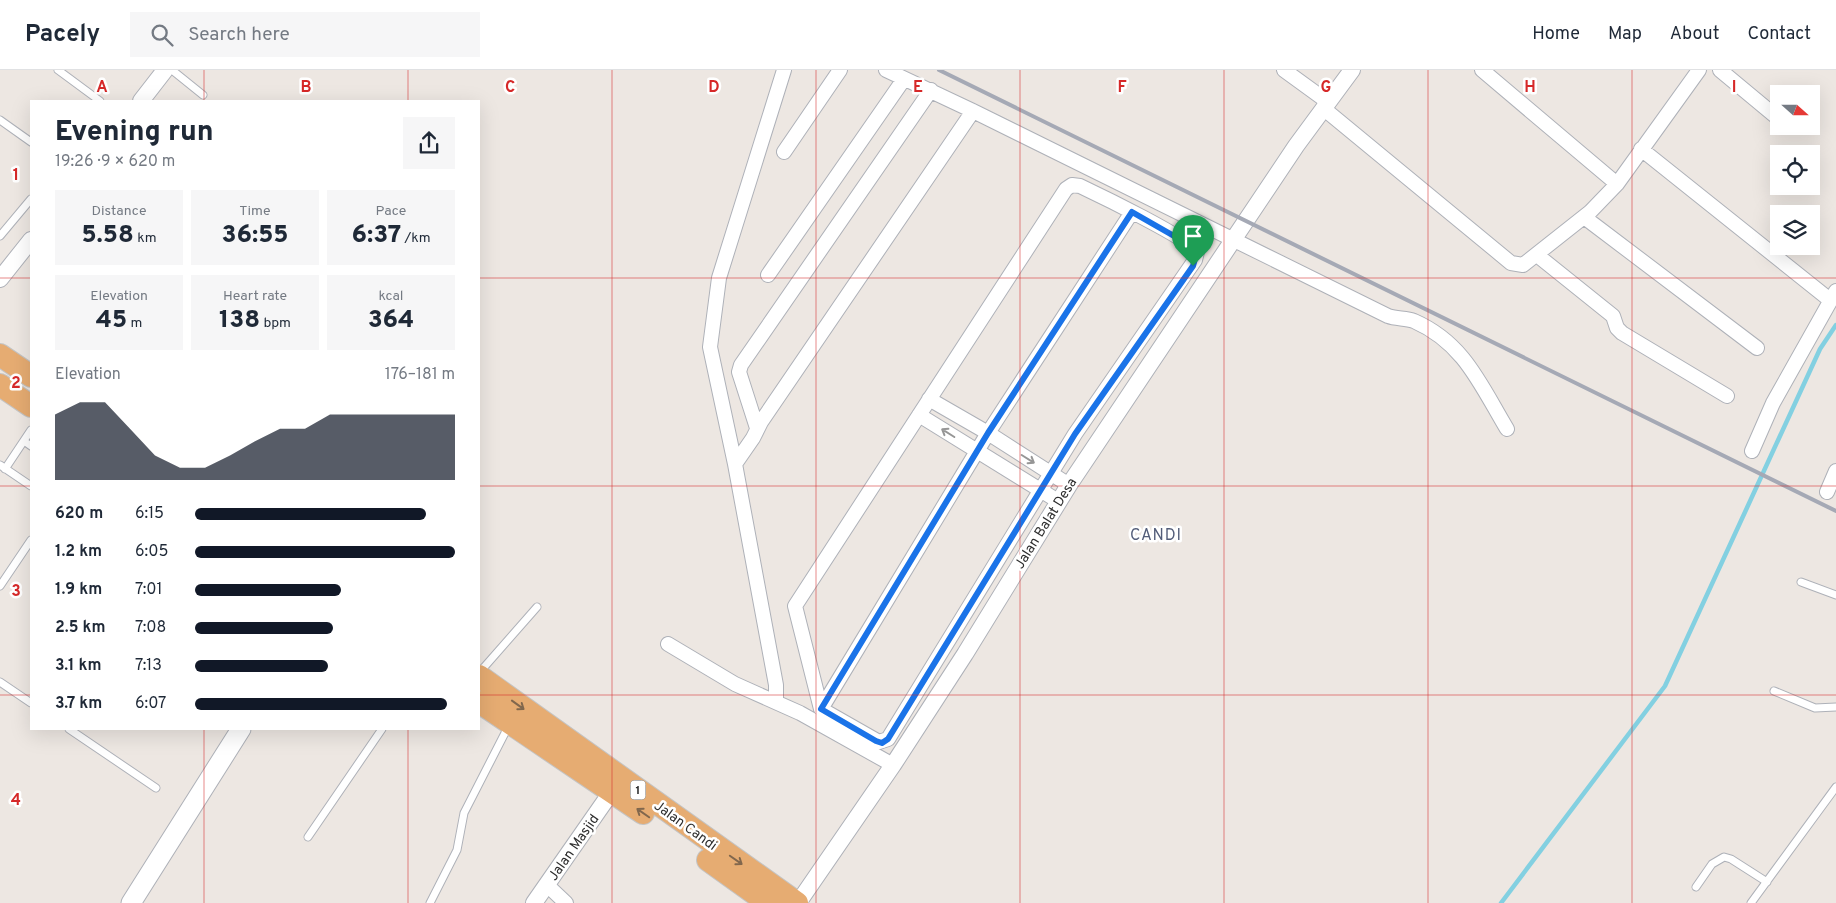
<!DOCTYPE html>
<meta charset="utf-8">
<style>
body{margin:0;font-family:Overpass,sans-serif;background:#f6f6f7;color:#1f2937;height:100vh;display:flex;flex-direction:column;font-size:19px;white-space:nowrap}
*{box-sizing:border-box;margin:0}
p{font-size:16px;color:#747a83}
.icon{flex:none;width:28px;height:28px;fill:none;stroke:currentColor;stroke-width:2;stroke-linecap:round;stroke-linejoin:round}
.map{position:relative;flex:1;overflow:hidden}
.side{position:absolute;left:30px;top:30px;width:450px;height:630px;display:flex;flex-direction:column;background:#fff;border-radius:0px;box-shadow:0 5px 20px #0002}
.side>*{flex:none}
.needle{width:32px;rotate:111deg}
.fabs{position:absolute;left:1770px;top:15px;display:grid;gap:10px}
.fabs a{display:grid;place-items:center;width:50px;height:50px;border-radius:0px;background:#fff;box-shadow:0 5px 20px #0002;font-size:25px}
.pin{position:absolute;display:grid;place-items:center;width:42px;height:42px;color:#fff;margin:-51px -21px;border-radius:50% 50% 50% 0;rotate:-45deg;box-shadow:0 0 5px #0007}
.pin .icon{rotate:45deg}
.round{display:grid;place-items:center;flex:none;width:52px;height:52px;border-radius:0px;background:#f6f6f7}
.head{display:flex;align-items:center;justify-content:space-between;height:85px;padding:0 25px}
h1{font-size:28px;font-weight:800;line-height:38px}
.figures{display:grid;grid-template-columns:repeat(3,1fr);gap:8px;height:85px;padding:5px 25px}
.figures div{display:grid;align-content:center;border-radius:0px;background:#f6f6f7;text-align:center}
.figures b{font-size:25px;font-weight:800}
.figures small{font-size:14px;font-weight:400}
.figures p{font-size:14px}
.chart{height:140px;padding:10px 25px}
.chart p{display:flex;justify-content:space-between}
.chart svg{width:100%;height:90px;margin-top:5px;fill:#111827;opacity:.7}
ul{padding:0 25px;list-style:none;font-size:16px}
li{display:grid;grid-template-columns:80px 60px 1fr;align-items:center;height:38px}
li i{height:12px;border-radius:6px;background:#111827}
header{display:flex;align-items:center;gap:30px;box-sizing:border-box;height:70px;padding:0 25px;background:#fff;border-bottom:1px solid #e0e1e3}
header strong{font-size:24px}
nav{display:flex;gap:28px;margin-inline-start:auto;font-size:18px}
.search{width:350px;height:45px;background:#f6f6f7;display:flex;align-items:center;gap:12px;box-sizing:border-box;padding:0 18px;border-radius:0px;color:#747a83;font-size:19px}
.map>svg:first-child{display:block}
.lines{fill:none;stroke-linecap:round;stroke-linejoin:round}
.stream{stroke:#83d0e1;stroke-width:4.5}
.service-casing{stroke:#aeb1b8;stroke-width:9}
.minor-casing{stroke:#aeb1b8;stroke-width:16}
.tertiary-casing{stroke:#aeb1b8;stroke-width:18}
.secondary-casing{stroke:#aeb1b8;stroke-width:21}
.trunk-casing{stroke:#c4c4c4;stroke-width:24}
.service{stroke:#fff;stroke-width:7}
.minor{stroke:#fff;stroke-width:14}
.tertiary{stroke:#fff;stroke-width:16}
.secondary{stroke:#fff;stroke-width:19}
.trunk{stroke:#e6ac72;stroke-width:22}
.rail{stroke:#a5a9b5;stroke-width:4}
.oneway{stroke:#969696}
.oneway2{stroke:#81674d}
.route-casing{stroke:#fff;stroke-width:10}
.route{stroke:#1a73e8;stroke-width:6}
.grid{fill:none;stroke:#d62828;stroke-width:1;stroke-opacity:0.55}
.labels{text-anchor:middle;stroke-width:5;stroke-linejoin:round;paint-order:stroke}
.shield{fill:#fff;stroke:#6d6d6d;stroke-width:1}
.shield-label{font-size:12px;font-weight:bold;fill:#2e2e2e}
.street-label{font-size:14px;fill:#2e2e2e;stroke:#fff}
.quarter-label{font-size:16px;letter-spacing:1px;fill:#535d79;stroke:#fff}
.grid-label{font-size:16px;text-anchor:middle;font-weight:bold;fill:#d62828;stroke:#fff;stroke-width:5;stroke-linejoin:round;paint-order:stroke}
</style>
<header>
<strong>Pacely</strong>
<div class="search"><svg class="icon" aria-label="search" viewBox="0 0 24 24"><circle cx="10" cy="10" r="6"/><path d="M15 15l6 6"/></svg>Search here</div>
<nav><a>Home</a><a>Map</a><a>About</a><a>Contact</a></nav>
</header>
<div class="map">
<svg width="1836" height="833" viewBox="0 0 1836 833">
<rect width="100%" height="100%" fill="#ede7e2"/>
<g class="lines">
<path class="stream" d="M 1501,833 L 1665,616 L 1820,279 L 1836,255"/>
<g class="service-casing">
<path id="service" d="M 58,0 L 100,31
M 172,0 L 203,25
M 0,50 L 31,72
M 0,166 L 31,129
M 24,371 L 31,376
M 0,395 L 31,416
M 5,399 L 31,360
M 1801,512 L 1836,525
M 0,516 L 31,470
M 479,603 L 537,537
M 0,612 L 31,633
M 1774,621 L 1815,638 L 1836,637
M 69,659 L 156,718
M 308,767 L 382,659
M 1696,817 L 1712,794 L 1724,787 L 1731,789 L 1767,812
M 430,833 L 457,780 L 464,743 L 508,657
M 1751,833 L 1836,717"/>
</g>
<g class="minor-casing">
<path id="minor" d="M 886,0 L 973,41 L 1388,246 C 1396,249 1406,248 1414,251 C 1464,273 1480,314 1507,359
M 1284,0 L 1328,32
M 1482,0 L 1617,114
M 1720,0 L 1779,49
M 1323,38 L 1511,193 L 1523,195 L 1590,142 L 1617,114 L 1699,0
M 1641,79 L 1830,230
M 784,82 L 840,0
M 1072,115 L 1080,116 C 1099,125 1190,169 1197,182 L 1195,190 L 1075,364 L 888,669 L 879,672 L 821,639 L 795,536 L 1066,119 Z
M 1584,147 L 1757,278
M 1537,185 L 1613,246 L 1617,258 L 1622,263 L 1727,326
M 768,205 L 904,9
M 929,329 L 988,363 L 1069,415
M 919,345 L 1058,431
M 757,358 L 739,302 L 741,295 L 931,20
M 1752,381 L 1773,333 L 1836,221
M 735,394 L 753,368 L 761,352 L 973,41
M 1827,422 L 1836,401
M 668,574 L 735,614 L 800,643 L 893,695
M 776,632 L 776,615 L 735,394 L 710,277 L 719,208 L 784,0
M 821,639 L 988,363 L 1132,142
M 547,815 L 566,833"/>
</g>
<g class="tertiary-casing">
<path id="tertiary" d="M 141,31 L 165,0
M 0,209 L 31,170
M 534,833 L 612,721
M 798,833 L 893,695 L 965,584 L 1069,415 L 1296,76 L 1352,0"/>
</g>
<g class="secondary-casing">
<path id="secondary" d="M 131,833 L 241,659"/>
</g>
<g class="trunk-casing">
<path id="trunk" d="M 0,285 L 31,306
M 0,315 L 31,336
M 479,606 L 797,833
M 479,632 L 643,743
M 708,790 L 768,833"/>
</g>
<use href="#service" class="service"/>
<use href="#minor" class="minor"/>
<use href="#tertiary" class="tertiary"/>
<use href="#secondary" class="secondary"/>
<use href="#trunk" class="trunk"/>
<path class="rail" d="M 939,0 L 1836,441"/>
</g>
<defs><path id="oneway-shaft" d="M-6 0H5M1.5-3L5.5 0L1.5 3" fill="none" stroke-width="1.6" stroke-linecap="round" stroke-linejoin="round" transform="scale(1.25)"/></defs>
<g class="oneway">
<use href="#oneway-shaft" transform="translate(948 363) rotate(-148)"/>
<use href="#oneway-shaft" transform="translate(1028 389) rotate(32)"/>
</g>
<g class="oneway2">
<use href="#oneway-shaft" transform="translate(518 635) rotate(36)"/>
<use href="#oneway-shaft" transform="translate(643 743) rotate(-145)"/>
<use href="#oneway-shaft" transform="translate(736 790) rotate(35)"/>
</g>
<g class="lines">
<g class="route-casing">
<path id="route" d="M 1132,142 L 1195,178 L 1197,182 L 1193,196 L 1075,364 L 888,669 L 882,673 L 876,671 L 821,639 L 988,363 Z"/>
</g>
<use href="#route" class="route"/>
</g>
<path class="grid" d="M 204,0 L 204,31M 408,0 L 408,31M 612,0 L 612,833M 816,0 L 816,833M 1020,0 L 1020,833M 1224,0 L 1224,833M 1428,0 L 1428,833M 1632,0 L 1632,833M 0,208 L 31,208M 479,208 L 1836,208M 0,416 L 31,416M 479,416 L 1836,416M 0,625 L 31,625M 479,625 L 1836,625M 204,659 L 204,833M 408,659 L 408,833"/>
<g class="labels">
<rect class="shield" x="630.5" y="710.5" width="15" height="19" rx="4"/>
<g class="shield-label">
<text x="638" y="724">1</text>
</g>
<g class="street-label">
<text transform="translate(1045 453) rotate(-58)" y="5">Jalan Balat Desa</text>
<text transform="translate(686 755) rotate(36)" y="5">Jalan Candi</text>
<text transform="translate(573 777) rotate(-55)" y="5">Jalan Masjid</text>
</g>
<g class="quarter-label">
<text x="1156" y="470">CANDI</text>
</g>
</g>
<g class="grid-label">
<text x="102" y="22">A</text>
<text x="306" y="22">B</text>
<text x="510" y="22">C</text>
<text x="714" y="22">D</text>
<text x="918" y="22">E</text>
<text x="1122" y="22">F</text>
<text x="1326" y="22">G</text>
<text x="1530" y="22">H</text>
<text x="1734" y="22">I</text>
<text x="16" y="110">1</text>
<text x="16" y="318">2</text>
<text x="16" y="526">3</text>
<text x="16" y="735">4</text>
</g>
</svg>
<div class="fabs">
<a><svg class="needle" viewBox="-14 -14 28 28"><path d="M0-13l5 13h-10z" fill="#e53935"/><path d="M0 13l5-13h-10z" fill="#747a83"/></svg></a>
<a><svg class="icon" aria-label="locate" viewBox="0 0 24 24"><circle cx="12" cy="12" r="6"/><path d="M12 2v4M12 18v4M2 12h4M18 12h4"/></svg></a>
<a><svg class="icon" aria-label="layers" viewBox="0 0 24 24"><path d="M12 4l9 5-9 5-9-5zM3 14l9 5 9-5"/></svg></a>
</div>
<div class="pin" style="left:1193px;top:196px;background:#1e9e55"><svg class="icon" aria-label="arrive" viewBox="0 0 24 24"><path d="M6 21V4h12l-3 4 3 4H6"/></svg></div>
<section class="side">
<div class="head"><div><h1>Evening run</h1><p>19:26 · 9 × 620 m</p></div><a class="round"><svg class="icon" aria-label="share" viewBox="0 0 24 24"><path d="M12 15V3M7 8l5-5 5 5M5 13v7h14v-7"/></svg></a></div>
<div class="figures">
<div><p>Distance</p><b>5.58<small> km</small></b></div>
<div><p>Time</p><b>36:55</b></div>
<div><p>Pace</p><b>6:37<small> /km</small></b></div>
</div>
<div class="figures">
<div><p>Elevation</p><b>45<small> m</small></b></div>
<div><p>Heart rate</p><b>138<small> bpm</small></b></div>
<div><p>kcal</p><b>364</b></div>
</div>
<div class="chart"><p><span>Elevation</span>176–181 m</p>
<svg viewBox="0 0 160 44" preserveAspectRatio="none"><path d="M0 44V12L10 6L20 6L30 19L40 32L50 38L60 38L70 32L80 25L90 19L100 19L110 12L120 12L130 12L140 12L150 12L160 12V44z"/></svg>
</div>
<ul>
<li><b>620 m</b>6:15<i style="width:89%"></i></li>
<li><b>1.2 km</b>6:05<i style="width:100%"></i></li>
<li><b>1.9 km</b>7:01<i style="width:56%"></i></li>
<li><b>2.5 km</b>7:08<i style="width:53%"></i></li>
<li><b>3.1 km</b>7:13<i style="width:51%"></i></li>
<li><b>3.7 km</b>6:07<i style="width:97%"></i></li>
</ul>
</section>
</div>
